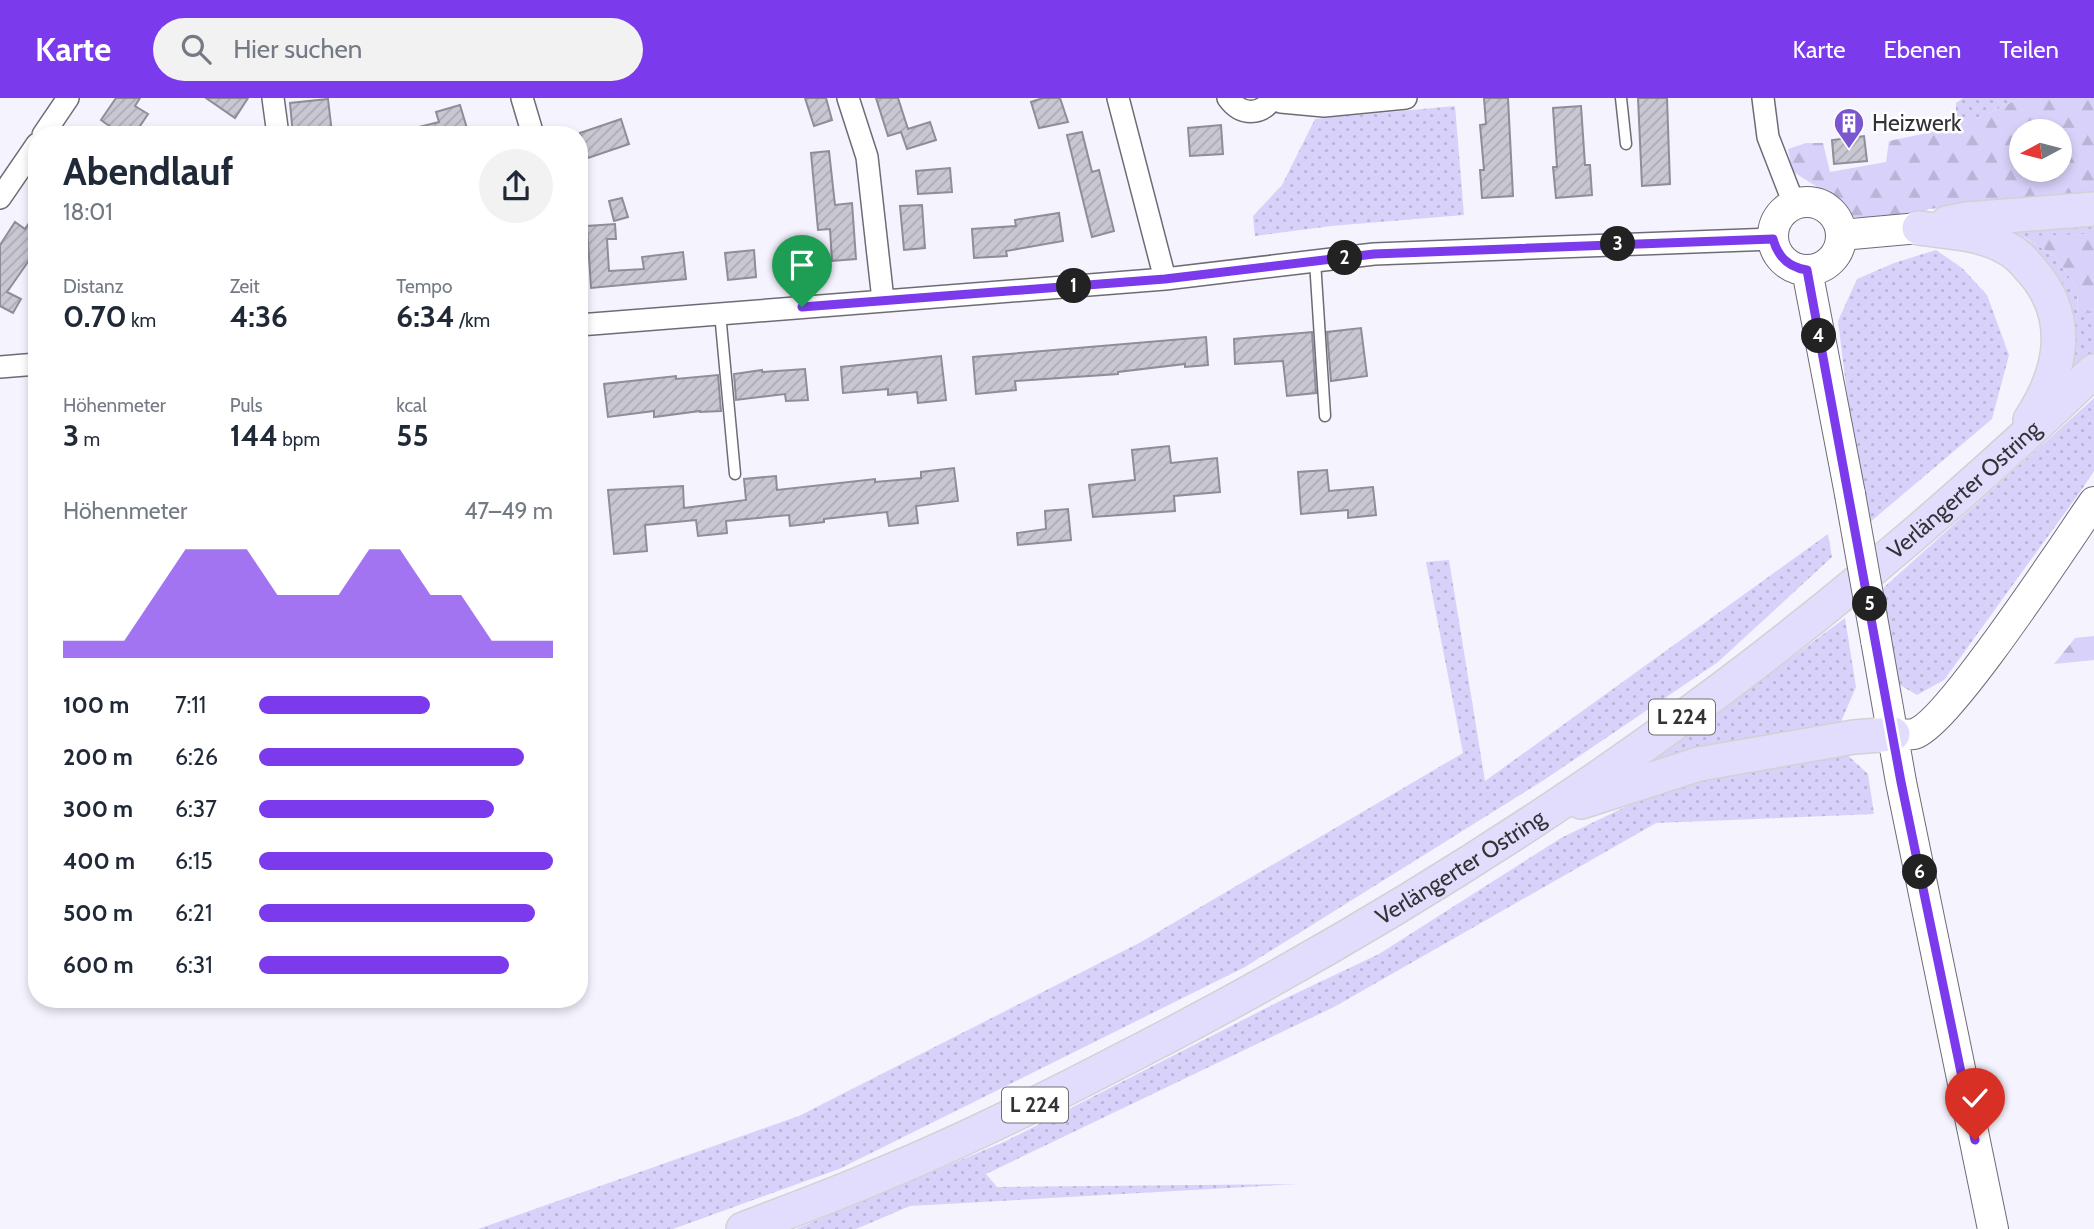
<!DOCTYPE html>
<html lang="de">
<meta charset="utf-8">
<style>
body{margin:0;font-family:Cabin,sans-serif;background:#f2f2f3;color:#1f2937;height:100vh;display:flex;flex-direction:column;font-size:26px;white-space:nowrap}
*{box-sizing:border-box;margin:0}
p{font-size:23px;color:#747a83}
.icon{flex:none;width:38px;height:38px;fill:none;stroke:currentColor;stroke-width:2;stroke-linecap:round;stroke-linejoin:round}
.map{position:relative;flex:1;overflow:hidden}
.drawer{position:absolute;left:28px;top:28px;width:560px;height:882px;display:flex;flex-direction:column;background:#fff;border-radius:28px;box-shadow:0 4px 10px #0003}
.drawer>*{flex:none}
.needle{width:46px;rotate:263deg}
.controls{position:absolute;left:2009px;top:21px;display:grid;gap:14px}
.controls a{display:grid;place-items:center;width:63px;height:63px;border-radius:50%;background:#fff;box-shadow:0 4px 10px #0003;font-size:35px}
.pin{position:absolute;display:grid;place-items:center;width:60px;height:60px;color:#fff;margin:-72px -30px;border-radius:50% 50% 50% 0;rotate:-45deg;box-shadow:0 0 7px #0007}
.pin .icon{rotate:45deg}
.km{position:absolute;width:35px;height:35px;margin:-18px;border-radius:50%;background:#222;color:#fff;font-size:19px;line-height:35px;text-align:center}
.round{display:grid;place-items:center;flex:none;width:74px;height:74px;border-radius:37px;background:#f2f2f3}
.head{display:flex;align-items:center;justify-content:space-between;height:119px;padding:0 35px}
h1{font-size:38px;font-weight:800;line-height:52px}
.stats{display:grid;grid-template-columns:repeat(3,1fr);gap:10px;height:119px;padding:7px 35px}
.stats div{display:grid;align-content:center}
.stats b{font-size:30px;font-weight:800}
.stats small{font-size:19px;font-weight:400}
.stats p{font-size:19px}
.chart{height:196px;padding:14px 35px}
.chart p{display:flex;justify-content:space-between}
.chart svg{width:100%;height:126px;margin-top:7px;fill:#7c3aed;opacity:.7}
ul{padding:0 35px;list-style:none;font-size:23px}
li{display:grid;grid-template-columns:112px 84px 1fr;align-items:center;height:52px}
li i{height:18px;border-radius:9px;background:#7c3aed}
header{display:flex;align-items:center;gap:42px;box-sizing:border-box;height:98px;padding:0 35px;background:#7c3aed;color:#fff}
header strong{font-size:33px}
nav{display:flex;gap:38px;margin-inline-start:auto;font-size:24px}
.search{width:490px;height:63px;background:#f2f2f3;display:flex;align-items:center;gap:18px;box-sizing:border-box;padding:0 24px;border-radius:38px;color:#747a83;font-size:26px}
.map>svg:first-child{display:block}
.grass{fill:url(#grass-dots)}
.forest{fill:url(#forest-firs);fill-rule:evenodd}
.building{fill:url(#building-hatch);stroke:#8f8d97;stroke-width:2}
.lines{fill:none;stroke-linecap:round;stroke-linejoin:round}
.lane-casing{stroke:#6d6c76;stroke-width:13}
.street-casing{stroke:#6d6c76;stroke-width:24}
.secondary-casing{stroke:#6d6c76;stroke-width:32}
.primary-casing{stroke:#d2d2d3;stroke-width:36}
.lane{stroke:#fff;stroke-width:10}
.street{stroke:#fff;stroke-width:21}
.secondary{stroke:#fff;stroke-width:30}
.primary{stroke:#e3ddfd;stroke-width:33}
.secondary-bridge-casing{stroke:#6d6c76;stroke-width:32;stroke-linecap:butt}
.secondary-bridge{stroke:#fff;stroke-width:30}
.route-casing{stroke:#fff;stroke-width:14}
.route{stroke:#7c3aed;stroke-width:9}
.labels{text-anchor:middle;stroke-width:5;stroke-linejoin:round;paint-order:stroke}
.shield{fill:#fff;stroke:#707073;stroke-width:2}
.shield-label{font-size:21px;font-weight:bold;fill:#333337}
.poi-label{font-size:23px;fill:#333337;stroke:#fff;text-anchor:start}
.street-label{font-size:23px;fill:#333337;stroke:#fff}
</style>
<header>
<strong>Karte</strong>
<div class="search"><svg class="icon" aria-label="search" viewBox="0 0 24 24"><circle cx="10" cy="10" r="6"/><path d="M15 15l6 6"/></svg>Hier suchen</div>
<nav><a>Karte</a><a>Ebenen</a><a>Teilen</a></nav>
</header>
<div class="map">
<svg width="2094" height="1131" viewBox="0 0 2094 1131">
<defs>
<pattern id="grass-dots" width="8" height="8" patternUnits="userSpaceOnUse" patternTransform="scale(1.75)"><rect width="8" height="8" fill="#d8d1f9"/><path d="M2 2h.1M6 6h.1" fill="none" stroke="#bab4d6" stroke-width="1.8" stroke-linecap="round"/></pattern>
<pattern id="forest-firs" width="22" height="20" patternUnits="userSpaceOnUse" patternTransform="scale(1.75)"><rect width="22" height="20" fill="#d8d1f9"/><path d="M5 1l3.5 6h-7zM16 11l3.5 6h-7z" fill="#bab4d6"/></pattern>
<pattern id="building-hatch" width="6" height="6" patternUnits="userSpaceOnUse" patternTransform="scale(1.75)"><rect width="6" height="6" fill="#c8c7d2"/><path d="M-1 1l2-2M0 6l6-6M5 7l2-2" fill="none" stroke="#acabb5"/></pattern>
</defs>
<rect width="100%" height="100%" fill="#f5f3fe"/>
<path class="grass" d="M 1963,0 L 2021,0 L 1961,28 L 1956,17 L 1956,5 Z
M 1455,8 L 1464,117 L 1331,128 L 1255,138 L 1253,118 L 1282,87 L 1315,21 Z
M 2094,120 L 2094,136 L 2023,139 L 2055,158 L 2077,190 L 2078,219 L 2094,211 L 2094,258 L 2051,301 L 2067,219 L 1982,130 Z
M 1936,152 L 1962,170 L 1987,197 L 2009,257 L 1992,321 L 1869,425 L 1855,360 L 1838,223 L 1857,181 L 1894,165 Z
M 2094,300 L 2094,373 L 2080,394 L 1944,582 L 1917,597 L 1895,584 L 1881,492 Z
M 1828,436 L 1832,459 L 1718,564 L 1544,682 L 1245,869 L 839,1071 L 673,1131 L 478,1131 L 799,1018 L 1141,844 L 1463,655 L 1426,464 L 1449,462 L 1485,683 Z
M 1845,520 L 1856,589 L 1840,626 L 1655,661 Z
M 1844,654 L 1868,676 L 1874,716 L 1656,725 L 1334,909 L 986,1076 L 997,1089 L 1298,1086 L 910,1108 L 856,1131 L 796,1131 L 1006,1043 L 1280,903 L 1379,856 L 1561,740 L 1660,692 Z"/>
<path class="forest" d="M 2021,0 L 2094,0 L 2094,95 L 1929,111 L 1915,119 L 1849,119 L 1825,94 L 1792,73 L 1788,51 L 1806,45 L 1823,45 L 1830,74 L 1886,64 L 1889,43 L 1961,28 ZM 2021,33 L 2060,33 L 2060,72 L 2021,72 Z
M 2094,136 L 2094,211 L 2078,220 L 2077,190 L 2055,158 L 2022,138 Z
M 2094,538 L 2094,562 L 2054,566 L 2075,540 Z"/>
<path class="building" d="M 116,0 L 140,0 L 135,8 L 148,16 L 134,37 L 122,37 L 101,22 Z
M 206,0 L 248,0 L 235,20 Z
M 805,0 L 826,0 L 832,22 L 814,28 Z
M 876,0 L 898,0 L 908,31 L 930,24 L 936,42 L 907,51 L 901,34 L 888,38 Z
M 1043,0 L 1060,0 L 1068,24 L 1039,30 L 1031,4 Z
M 1484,0 L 1508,0 L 1513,98 L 1482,100 L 1480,72 L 1484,72 L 1480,27 L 1486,26 Z
M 1638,0 L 1667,0 L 1670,86 L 1642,88 Z
M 328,1 L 332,35 L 293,37 L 290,5 Z
M 460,7 L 469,37 L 408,37 L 407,32 L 439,24 L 436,14 Z
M 1581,8 L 1585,67 L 1590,67 L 1592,97 L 1556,100 L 1553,69 L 1557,69 L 1553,10 Z
M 621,21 L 629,46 L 588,60 L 580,35 Z
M 1221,27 L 1223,56 L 1190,58 L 1188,30 Z
M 1082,34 L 1092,74 L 1099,72 L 1114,133 L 1092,139 L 1067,37 Z
M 1864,38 L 1867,63 L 1834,66 L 1832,42 Z
M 829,53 L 835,107 L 852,105 L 856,161 L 832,163 L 830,131 L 818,132 L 811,55 Z
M 950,70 L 952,94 L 918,96 L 916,73 Z
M 622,100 L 628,119 L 614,123 L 609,103 Z
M 922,107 L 925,150 L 904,152 L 900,108 Z
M 37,113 L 37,165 L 30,161 L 7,194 L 21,201 L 13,215 L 0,208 L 0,147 L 15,124 L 25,131 Z
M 1059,115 L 1063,143 L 1006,153 L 1007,158 L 974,160 L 972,131 L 1016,128 L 1015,122 Z
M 615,126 L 616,141 L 607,141 L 609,173 L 644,171 L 642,159 L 683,154 L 686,181 L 591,190 L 587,128 Z
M 754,152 L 756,179 L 728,182 L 725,155 Z
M 1361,230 L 1367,278 L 1331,283 L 1327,234 Z
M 1312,234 L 1316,295 L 1287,298 L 1283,263 L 1235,266 L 1234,241 Z
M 1206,239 L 1208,267 L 1185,269 L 1185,266 L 1118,274 L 1118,276 L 1015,283 L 1016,292 L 976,296 L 973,259 Z
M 941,258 L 946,302 L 918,305 L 917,294 L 888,297 L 888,291 L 843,295 L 841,269 Z
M 805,271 L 808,302 L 786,303 L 785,296 L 736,302 L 734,276 L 762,272 L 762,274 Z
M 718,277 L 721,313 L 700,314 L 700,313 L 654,319 L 654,313 L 608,319 L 604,286 L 676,278 L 676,281 Z
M 1169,348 L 1171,365 L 1217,360 L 1220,394 L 1174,398 L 1175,413 L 1093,419 L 1089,387 L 1135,382 L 1132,352 Z
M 954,370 L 958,403 L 916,408 L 918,425 L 889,428 L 887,414 L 824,421 L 824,424 L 790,428 L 789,417 L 726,423 L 727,435 L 698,438 L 696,422 L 645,427 L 647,453 L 614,456 L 608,392 L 683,388 L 684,410 L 746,402 L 744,381 L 776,378 L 777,392 L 875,381 L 875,384 L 921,380 L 921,374 Z
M 1327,372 L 1329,393 L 1373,389 L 1376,417 L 1348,420 L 1348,412 L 1301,416 L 1298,374 Z
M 1068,411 L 1071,442 L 1018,447 L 1017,435 L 1046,431 L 1045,413 Z"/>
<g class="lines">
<g class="lane-casing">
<path id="lane" d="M 1621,0 L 1626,46
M 1315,163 L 1325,318
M 720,215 L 735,376"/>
</g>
<g class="street-casing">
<path id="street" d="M 273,0 L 278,37
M 522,0 L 533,37
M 848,0 L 867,59 L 883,202
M 1118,0 L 1165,181
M 1228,0 C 1241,18 1261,18 1273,0
M 1763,0 L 1768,39 L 1794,106
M 1273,1 L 1281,4 L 1324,8 L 1406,0
M 43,37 L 68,0
M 0,100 L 37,46
M 579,227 L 1165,181 L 1374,156 L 1773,141
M 0,269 L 37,266"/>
</g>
<g class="secondary-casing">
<path id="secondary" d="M1773 138a34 34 0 1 1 68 0a34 34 0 1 1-68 0Z
M 1841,137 L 1919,130
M 1807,172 L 1850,396
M 1876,542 L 1901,684 L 1993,1131
M 1893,636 C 1899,636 1908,637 1914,636 C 1949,625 2066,444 2094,404"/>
</g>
<g class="primary-casing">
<g id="primary">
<path d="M 1947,125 L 1967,121 L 2094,111"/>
<path d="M 1919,130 C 1948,134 1982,135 2008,151 C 2018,156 2025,165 2032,173 C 2073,220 2062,273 2030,322"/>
<path d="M 1581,704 L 1699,666 L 1854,639 L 1893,636"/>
<path id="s1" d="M 743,1131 C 788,1114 834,1097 878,1078 C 978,1037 1074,987 1170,937 C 1337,849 1499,751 1653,641 C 1809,530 1956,405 2094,273"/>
</g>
</g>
<use href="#lane" class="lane"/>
<use href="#street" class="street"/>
<use href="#secondary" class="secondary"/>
<use href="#primary" class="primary"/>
<g class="secondary-bridge-casing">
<path id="secondary-bridge" d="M 1850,396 L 1876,542"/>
</g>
<use href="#secondary-bridge" class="secondary-bridge"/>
</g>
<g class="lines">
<g class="route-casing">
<path id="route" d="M 802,209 L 1165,181 L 1374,156 L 1773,141 C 1778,159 1788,169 1807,172 L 1901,684 L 1975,1042"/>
</g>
<use href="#route" class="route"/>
</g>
<defs>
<g id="building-pin" transform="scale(1.575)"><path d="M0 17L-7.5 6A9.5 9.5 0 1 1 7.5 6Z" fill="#7a56d0" stroke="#fff"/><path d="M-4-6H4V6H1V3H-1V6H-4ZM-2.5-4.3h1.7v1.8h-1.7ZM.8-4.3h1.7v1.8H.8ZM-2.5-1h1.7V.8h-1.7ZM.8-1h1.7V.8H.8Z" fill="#fff"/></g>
</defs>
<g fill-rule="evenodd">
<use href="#building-pin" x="1849" y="25"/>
</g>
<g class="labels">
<g class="shield">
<rect x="1649" y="601.5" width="66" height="35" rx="5"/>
<rect x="1002" y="989.5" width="66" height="35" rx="5"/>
</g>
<g class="shield-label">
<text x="1682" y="626">L 224</text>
<text x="1035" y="1014">L 224</text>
</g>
<g class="poi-label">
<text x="1872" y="33">Heizwerk</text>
</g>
<g class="street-label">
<text dy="8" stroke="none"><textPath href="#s1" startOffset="1435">Verlängerter Ostring</textPath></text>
<text dy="8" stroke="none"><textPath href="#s1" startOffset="805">Verlängerter Ostring</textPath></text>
</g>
</g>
</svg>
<div class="controls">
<a><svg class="needle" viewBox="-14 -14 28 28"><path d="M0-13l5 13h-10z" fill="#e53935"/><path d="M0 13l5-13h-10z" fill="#747a83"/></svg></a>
</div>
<div class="pin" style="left:802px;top:209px;background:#1e9e55"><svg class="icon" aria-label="arrive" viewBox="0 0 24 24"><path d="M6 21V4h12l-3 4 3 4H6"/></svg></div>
<div class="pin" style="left:1975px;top:1042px;background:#d93025"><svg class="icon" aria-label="check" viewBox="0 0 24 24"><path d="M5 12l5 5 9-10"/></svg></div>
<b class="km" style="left:1074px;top:188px">1</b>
<b class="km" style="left:1345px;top:160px">2</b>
<b class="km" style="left:1618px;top:146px">3</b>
<b class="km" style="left:1819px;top:238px">4</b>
<b class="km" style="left:1870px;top:506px">5</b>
<b class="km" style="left:1920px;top:774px">6</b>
<section class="drawer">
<div class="head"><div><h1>Abendlauf</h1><p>18:01</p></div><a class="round"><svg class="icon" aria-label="share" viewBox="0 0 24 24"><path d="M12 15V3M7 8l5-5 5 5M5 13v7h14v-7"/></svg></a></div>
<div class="stats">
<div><p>Distanz</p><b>0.70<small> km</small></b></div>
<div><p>Zeit</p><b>4:36</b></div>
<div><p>Tempo</p><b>6:34<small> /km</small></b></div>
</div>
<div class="stats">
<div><p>Höhenmeter</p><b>3<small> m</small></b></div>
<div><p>Puls</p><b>144<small> bpm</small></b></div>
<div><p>kcal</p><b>55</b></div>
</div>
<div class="chart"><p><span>Höhenmeter</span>47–49 m</p>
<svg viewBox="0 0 160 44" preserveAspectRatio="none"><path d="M0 44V38L10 38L20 38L30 22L40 6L50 6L60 6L70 22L80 22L90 22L100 6L110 6L120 22L130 22L140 38L150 38L160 38V44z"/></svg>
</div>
<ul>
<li><b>100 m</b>7:11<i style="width:58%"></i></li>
<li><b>200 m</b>6:26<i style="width:90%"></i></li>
<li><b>300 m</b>6:37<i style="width:80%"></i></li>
<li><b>400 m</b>6:15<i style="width:100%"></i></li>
<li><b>500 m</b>6:21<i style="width:94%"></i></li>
<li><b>600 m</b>6:31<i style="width:85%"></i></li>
</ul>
</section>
</div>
